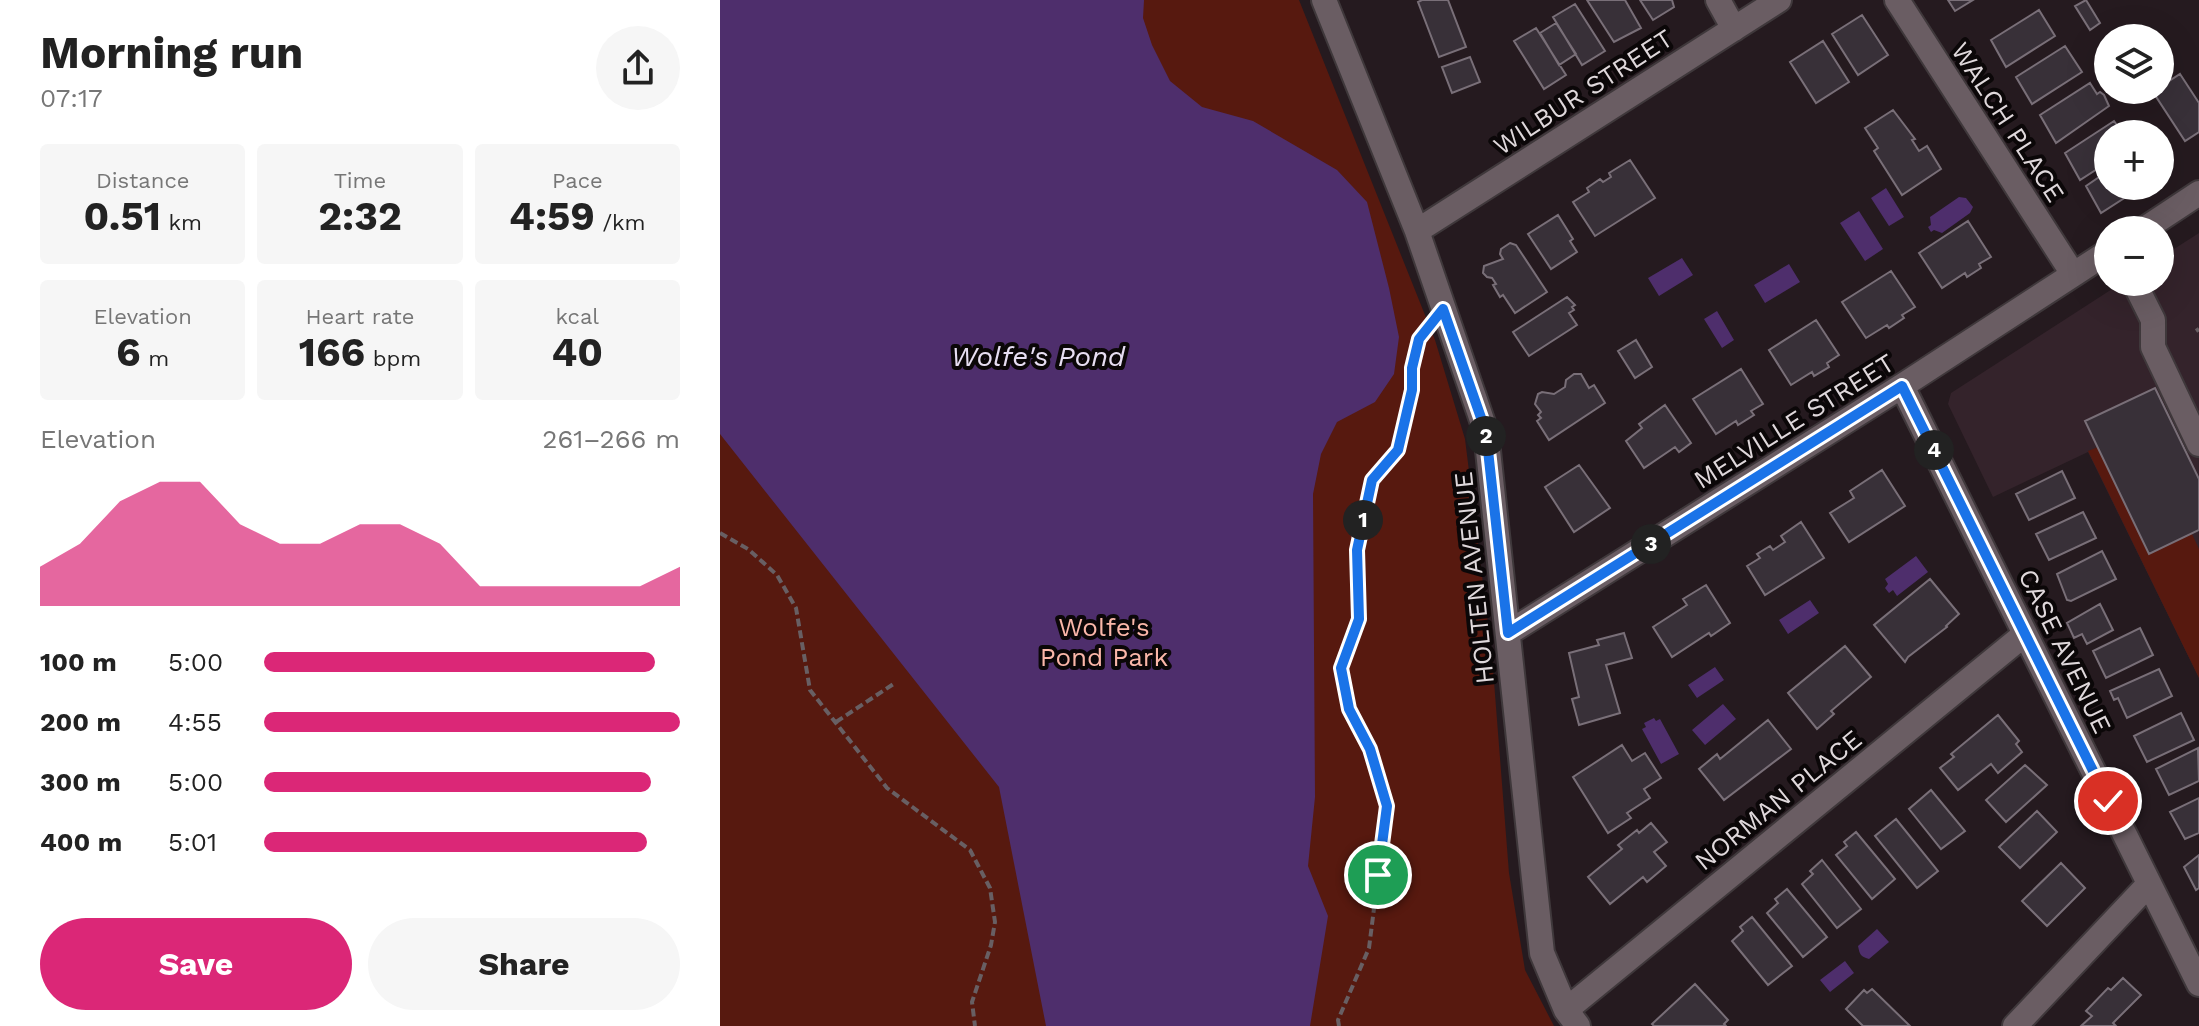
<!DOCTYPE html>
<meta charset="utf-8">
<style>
body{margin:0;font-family:"Work Sans",sans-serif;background:#f6f6f6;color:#222;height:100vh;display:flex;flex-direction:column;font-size:30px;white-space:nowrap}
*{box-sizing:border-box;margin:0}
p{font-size:26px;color:#767676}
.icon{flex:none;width:44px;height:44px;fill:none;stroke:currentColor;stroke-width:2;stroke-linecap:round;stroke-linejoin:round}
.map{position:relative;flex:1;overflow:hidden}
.drawer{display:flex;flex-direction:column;background:#fff;width:720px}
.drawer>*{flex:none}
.fabs{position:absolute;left:1374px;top:24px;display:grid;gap:16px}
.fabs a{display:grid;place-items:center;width:80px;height:80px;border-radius:50%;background:#fff;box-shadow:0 8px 32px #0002;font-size:40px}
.pin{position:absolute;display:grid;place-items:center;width:68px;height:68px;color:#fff;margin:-34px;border:4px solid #fff;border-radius:50%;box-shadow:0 2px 8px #0007}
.km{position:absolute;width:40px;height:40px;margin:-20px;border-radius:50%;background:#222;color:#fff;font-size:22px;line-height:40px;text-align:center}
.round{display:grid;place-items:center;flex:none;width:84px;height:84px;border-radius:42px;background:#f6f6f6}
.headline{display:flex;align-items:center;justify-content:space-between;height:136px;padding:0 40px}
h1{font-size:44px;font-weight:700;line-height:60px}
.metrics{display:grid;grid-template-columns:repeat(3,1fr);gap:12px;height:136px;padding:8px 40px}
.metrics div{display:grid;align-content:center;border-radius:8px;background:#f6f6f6;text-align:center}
.metrics b{font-size:40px;font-weight:700}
.metrics small{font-size:22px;font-weight:400}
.metrics p{font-size:22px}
.chart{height:224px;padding:16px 40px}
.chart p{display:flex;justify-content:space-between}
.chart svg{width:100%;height:144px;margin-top:8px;fill:#db2777;opacity:.7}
.primary-button{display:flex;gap:16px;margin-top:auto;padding:16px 40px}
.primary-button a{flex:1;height:92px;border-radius:48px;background:#db2777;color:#fff;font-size:32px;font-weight:700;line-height:92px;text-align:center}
.primary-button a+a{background:#f6f6f6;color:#222}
ul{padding:0 40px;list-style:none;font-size:26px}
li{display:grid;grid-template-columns:128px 96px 1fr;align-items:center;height:60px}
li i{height:20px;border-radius:10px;background:#db2777}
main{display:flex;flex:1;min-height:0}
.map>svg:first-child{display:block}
.built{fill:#34232b}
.green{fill:#57190f}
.water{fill:#4e2e6c}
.building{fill:#383038;stroke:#796f78;stroke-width:2}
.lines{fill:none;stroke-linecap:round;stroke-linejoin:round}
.minor-casing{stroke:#3f383b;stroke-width:28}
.path{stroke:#685f63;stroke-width:4;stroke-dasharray:8 4;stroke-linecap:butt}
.minor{stroke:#6a5d63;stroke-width:24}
.route-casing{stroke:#fff;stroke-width:16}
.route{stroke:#1a73e8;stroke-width:10}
.labels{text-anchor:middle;stroke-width:8;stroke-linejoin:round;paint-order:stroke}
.street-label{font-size:26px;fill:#dfd8db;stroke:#0b0708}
.park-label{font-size:26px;fill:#fbb7a9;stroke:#0b0708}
.water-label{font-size:28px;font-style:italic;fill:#e7def2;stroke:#0b0708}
</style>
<main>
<section class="drawer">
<div class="headline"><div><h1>Morning run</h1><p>07:17</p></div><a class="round"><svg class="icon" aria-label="share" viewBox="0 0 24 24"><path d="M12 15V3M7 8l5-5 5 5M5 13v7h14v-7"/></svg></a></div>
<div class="metrics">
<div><p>Distance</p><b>0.51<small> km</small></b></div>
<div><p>Time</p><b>2:32</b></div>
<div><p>Pace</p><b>4:59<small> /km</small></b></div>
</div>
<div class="metrics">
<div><p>Elevation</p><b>6<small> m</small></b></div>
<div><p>Heart rate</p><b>166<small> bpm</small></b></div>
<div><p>kcal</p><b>40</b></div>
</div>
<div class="chart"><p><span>Elevation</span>261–266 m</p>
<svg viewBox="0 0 160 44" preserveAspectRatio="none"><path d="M0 44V32L10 25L20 12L30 6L40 6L50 19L60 25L70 25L80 19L90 19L100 25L110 38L120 38L130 38L140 38L150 38L160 32V44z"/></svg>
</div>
<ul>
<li><b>100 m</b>5:00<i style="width:94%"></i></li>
<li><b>200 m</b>4:55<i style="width:100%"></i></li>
<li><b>300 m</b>5:00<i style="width:93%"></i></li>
<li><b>400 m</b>5:01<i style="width:92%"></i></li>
</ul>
<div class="primary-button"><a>Save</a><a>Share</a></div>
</section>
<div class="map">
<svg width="1479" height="1026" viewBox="0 0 1479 1026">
<rect width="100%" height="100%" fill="#251a1f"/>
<path class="built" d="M 1479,233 L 1479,678 L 1368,452 L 1273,497 L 1228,404 L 1231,393 L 1403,282 L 1440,282 L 1440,258 Z"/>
<path class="green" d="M 0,0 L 579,0 L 715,340 L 745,439 L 772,656 L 789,873 L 805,970 L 834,1026 L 0,1026 Z
M 1378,447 L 1429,554 L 1472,534 L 1479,549 L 1479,678 L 1368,451 Z"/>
<path class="water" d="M 0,0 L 424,0 L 423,18 L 432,45 L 450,81 L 482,107 L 533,121 L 617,170 L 647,202 L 669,288 L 679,337 L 674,374 L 655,402 L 617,422 L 601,454 L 593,494 L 595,797 L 588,866 L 608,916 L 590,1026 L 326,1026 L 279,787 L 0,434 Z
M 1166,188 L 1184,217 L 1169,226 L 1151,198 Z
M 1239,197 L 1246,198 L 1253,207 L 1250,213 L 1222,233 L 1214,230 L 1211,232 L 1208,227 L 1211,225 L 1210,217 Z
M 1139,211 L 1163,249 L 1145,261 L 1120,223 Z
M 962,258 L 973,275 L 939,296 L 928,278 Z
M 1069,264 L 1080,282 L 1045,303 L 1034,285 Z
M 997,311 L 1014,340 L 1002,348 L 984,319 Z
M 1196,556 L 1208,572 L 1177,596 L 1173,590 L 1169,593 L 1165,588 L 1168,584 L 1165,579 Z
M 1090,600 L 1099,613 L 1068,634 L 1059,620 Z
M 995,667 L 1004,680 L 977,698 L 968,685 Z
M 1003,704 L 1016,719 L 985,745 L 972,730 Z
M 934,718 L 936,721 L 940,719 L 959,754 L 941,764 L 922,729 L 926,727 L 924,723 Z
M 1157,929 L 1169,942 L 1149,959 C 1140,956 1140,955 1138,946 Z
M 1125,961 L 1134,973 L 1110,992 L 1100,980 Z"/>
<path class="building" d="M 702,0 L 728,0 L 746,47 L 719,57 L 698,2 Z
M 867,0 L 905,0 L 921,28 L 894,42 Z
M 920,0 L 952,0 L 954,7 L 933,20 Z
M 1228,0 L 1253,0 L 1235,11 Z
M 1366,0 L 1380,23 L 1370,30 L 1355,6 Z
M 855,4 L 885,51 L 862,65 L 833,17 Z
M 1319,10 L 1335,36 L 1286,67 L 1271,40 Z
M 1142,15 L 1168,55 L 1138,75 L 1112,34 Z
M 836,23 L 856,54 L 839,65 L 820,33 Z
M 816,28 L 846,75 L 824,89 L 794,41 Z
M 1103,41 L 1129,82 L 1096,103 L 1070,62 Z
M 1345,46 L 1362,72 L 1312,104 L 1296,77 Z
M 750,57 L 760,82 L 732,93 L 722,67 Z
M 1460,74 L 1479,103 L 1479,132 L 1465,141 L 1433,92 L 1440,90 L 1440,87 Z
M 1370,83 L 1377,94 L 1380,92 L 1384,95 L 1389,106 L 1336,143 L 1320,115 Z
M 1173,110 L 1195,139 L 1192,140 L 1199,151 L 1207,146 L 1221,169 L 1182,195 L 1154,151 L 1158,148 L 1145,128 Z
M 1394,121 L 1402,132 L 1404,130 L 1409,134 L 1388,134 L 1388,162 L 1360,180 L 1345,153 Z
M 910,160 L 935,198 L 875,236 L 853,202 L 869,192 L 867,188 L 880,179 L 883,182 L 891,177 L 889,173 Z
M 1388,171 L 1388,186 L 1423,186 L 1381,213 L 1366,186 Z
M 838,215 L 853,239 L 850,241 L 857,252 L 831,269 L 808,234 Z
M 1248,221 L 1271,257 L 1259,264 L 1261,268 L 1247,277 L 1245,273 L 1222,288 L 1199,253 Z
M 790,243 L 796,245 L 827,292 L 795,313 L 783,295 L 780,297 L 773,285 L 776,284 L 772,278 L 767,277 L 763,273 L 764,266 L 783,259 L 780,254 L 781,249 Z
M 1171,271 L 1195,307 L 1182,315 L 1184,318 L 1169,328 L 1167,325 L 1146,338 L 1122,302 Z
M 847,297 L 855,305 L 852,307 L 854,310 L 849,313 L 857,325 L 809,356 L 793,332 Z
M 1096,320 L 1119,355 L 1107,363 L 1109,367 L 1094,376 L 1092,372 L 1071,385 L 1049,350 Z
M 916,340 L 932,367 L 915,378 L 898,351 Z
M 1021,369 L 1043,404 L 1031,411 L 1034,415 L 1018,425 L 1016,421 L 996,434 L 973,399 Z
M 854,374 L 861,374 L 869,388 L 874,385 L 885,403 L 829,440 L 817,421 L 821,418 L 818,415 L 821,412 L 815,404 L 818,394 L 822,392 L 834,394 L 845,387 L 846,380 Z
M 1435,388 L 1479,479 L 1479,530 L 1429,554 L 1365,421 Z
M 945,405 L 971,443 L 959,452 L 955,447 L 924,468 L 906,441 L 922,428 L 919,424 Z
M 859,465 L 890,508 L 854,532 L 825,487 Z
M 1162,470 L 1185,506 L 1129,542 L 1110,513 L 1134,498 L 1130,491 Z
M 1342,471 L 1355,498 L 1309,520 L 1296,494 Z
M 1363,512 L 1376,538 L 1329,560 L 1316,534 Z
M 1081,522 L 1104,558 L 1045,595 L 1027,566 L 1040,558 L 1037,554 L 1050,546 L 1053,550 L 1065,542 L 1061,536 Z
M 1382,551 L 1396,579 L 1351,601 L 1347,600 L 1337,574 Z
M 1210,579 L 1239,614 L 1226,626 L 1227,627 L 1188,657 L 1185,662 L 1154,625 Z
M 986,585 L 1010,623 L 991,636 L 989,633 L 952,657 L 933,627 L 967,605 L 963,599 Z
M 1380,604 L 1393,630 L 1367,644 L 1362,634 L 1354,638 L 1347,623 Z
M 1420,628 L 1433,655 L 1386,678 L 1373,651 Z
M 904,633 L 912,658 L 886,665 L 900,713 L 859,725 L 852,699 L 859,697 L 849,653 L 879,645 L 877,640 Z
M 1125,646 L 1151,677 L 1111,711 L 1114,714 L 1097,729 L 1068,693 Z
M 1439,669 L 1452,696 L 1407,718 L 1398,698 L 1394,700 L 1390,691 Z
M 1461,713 L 1474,740 L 1427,762 L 1414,736 Z
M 1278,715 L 1299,741 L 1296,744 L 1302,752 L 1278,773 L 1271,764 L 1238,790 L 1220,768 L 1234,757 L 1231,754 Z
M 1048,720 L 1071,749 L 1004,800 L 979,769 L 997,754 L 1000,759 Z
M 902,745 L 912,761 L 925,753 L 941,778 L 924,789 L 930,798 L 907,813 L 911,818 L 888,833 L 853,777 Z
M 1478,748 L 1479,781 L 1449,795 L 1436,769 Z
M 1305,765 L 1327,785 L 1286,822 L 1266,800 Z
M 1211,790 L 1245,831 L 1221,849 L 1189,809 Z
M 1479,798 L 1479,833 L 1465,839 L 1450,812 Z
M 1317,811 L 1337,832 L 1300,868 L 1279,847 Z
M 1176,819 L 1218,871 L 1197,888 L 1155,836 Z
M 931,823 L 947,842 L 934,852 L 946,866 L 927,882 L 923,877 L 890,904 L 868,877 L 902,849 L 898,845 L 917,830 L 919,833 Z
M 1136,832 L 1175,879 L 1152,899 L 1116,855 L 1127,846 L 1124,842 Z
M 1479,855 L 1479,888 L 1476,890 L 1464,867 Z
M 1102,860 L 1141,909 L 1117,928 L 1082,884 L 1093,874 L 1090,871 Z
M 1341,863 L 1365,888 L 1327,926 L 1302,901 Z
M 1067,889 L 1107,937 L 1083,957 L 1047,913 L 1058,903 L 1055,899 Z
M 1032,917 L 1072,966 L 1048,985 L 1012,941 L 1023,931 L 1020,927 Z
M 1403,978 L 1421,995 L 1393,1023 L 1396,1026 L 1361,1026 L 1372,1016 L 1366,1011 L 1388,988 L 1391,990 Z
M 975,984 L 1008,1020 L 1004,1024 L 1006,1026 L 934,1026 L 932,1024 Z
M 1152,989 L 1190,1026 L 1143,1026 L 1126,1009 L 1144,990 L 1147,993 Z"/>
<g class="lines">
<g class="minor-casing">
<path id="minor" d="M 604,0 L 697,231 L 766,432 L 822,953 L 846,1010 L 858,1026
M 998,0 L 1014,29
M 1177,0 L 1353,274
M 1423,230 L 1479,193
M 697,231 L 1059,0
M 1414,282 L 1433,320 L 1433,347 L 1479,444
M 1182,386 L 1479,984
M 788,633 L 1182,386 L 1388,252
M 846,1010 L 1305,634
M 1295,1026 L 1429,884"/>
</g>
<path class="path" d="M 1476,331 L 1479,329
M 0,533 L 28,549 L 57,575 L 76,608 L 90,690 L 167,788 L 250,850 L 270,888 L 275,922 L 271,945 L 252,1002 L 255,1026
M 116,722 L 175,683
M 619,1026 L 618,1020 L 649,948 L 667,806 L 650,749 L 629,709 L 621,668 L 639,619 L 637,550 L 652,480 L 678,450 L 692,390 L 692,368 L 699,339 L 705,332"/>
<use href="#minor" class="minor"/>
</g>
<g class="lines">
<g class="route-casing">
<path id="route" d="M 658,875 L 667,806 L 650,749 L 629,709 L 621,668 L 639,619 L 637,550 L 652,480 L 678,450 L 692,390 L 692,368 L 699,339 L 723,309 L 766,432 L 788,633 L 1182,386 L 1388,801"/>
</g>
<use href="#route" class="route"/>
</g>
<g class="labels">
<g class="street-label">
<text transform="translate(863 92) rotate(-33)" y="9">WILBUR STREET</text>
<text transform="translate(1288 122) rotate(57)" y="9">WALCH PLACE</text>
<text transform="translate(1074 421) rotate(-32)" y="9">MELVILLE STREET</text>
<text transform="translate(754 578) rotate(-96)" y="9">HOLTEN AVENUE</text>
<text transform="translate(1345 651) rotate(64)" y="9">CASE AVENUE</text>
<text transform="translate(1058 800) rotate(-39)" y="9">NORMAN PLACE</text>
</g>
<g class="park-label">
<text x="384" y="636">Wolfe's<tspan x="384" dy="30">Pond Park</tspan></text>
</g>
<g class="water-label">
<text x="318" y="366">Wolfe's Pond</text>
</g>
</g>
</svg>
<div class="fabs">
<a><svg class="icon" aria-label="layers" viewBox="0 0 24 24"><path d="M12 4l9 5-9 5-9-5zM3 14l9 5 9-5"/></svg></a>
<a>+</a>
<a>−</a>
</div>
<div class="pin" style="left:658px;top:875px;background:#1e9e55"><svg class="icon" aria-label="arrive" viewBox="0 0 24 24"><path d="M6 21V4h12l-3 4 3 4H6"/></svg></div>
<div class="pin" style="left:1388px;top:801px;background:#d93025"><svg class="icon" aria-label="check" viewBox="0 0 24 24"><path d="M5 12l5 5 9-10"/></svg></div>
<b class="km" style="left:643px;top:520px">1</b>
<b class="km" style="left:766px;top:436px">2</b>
<b class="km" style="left:931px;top:544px">3</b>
<b class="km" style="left:1214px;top:450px">4</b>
</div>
</main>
